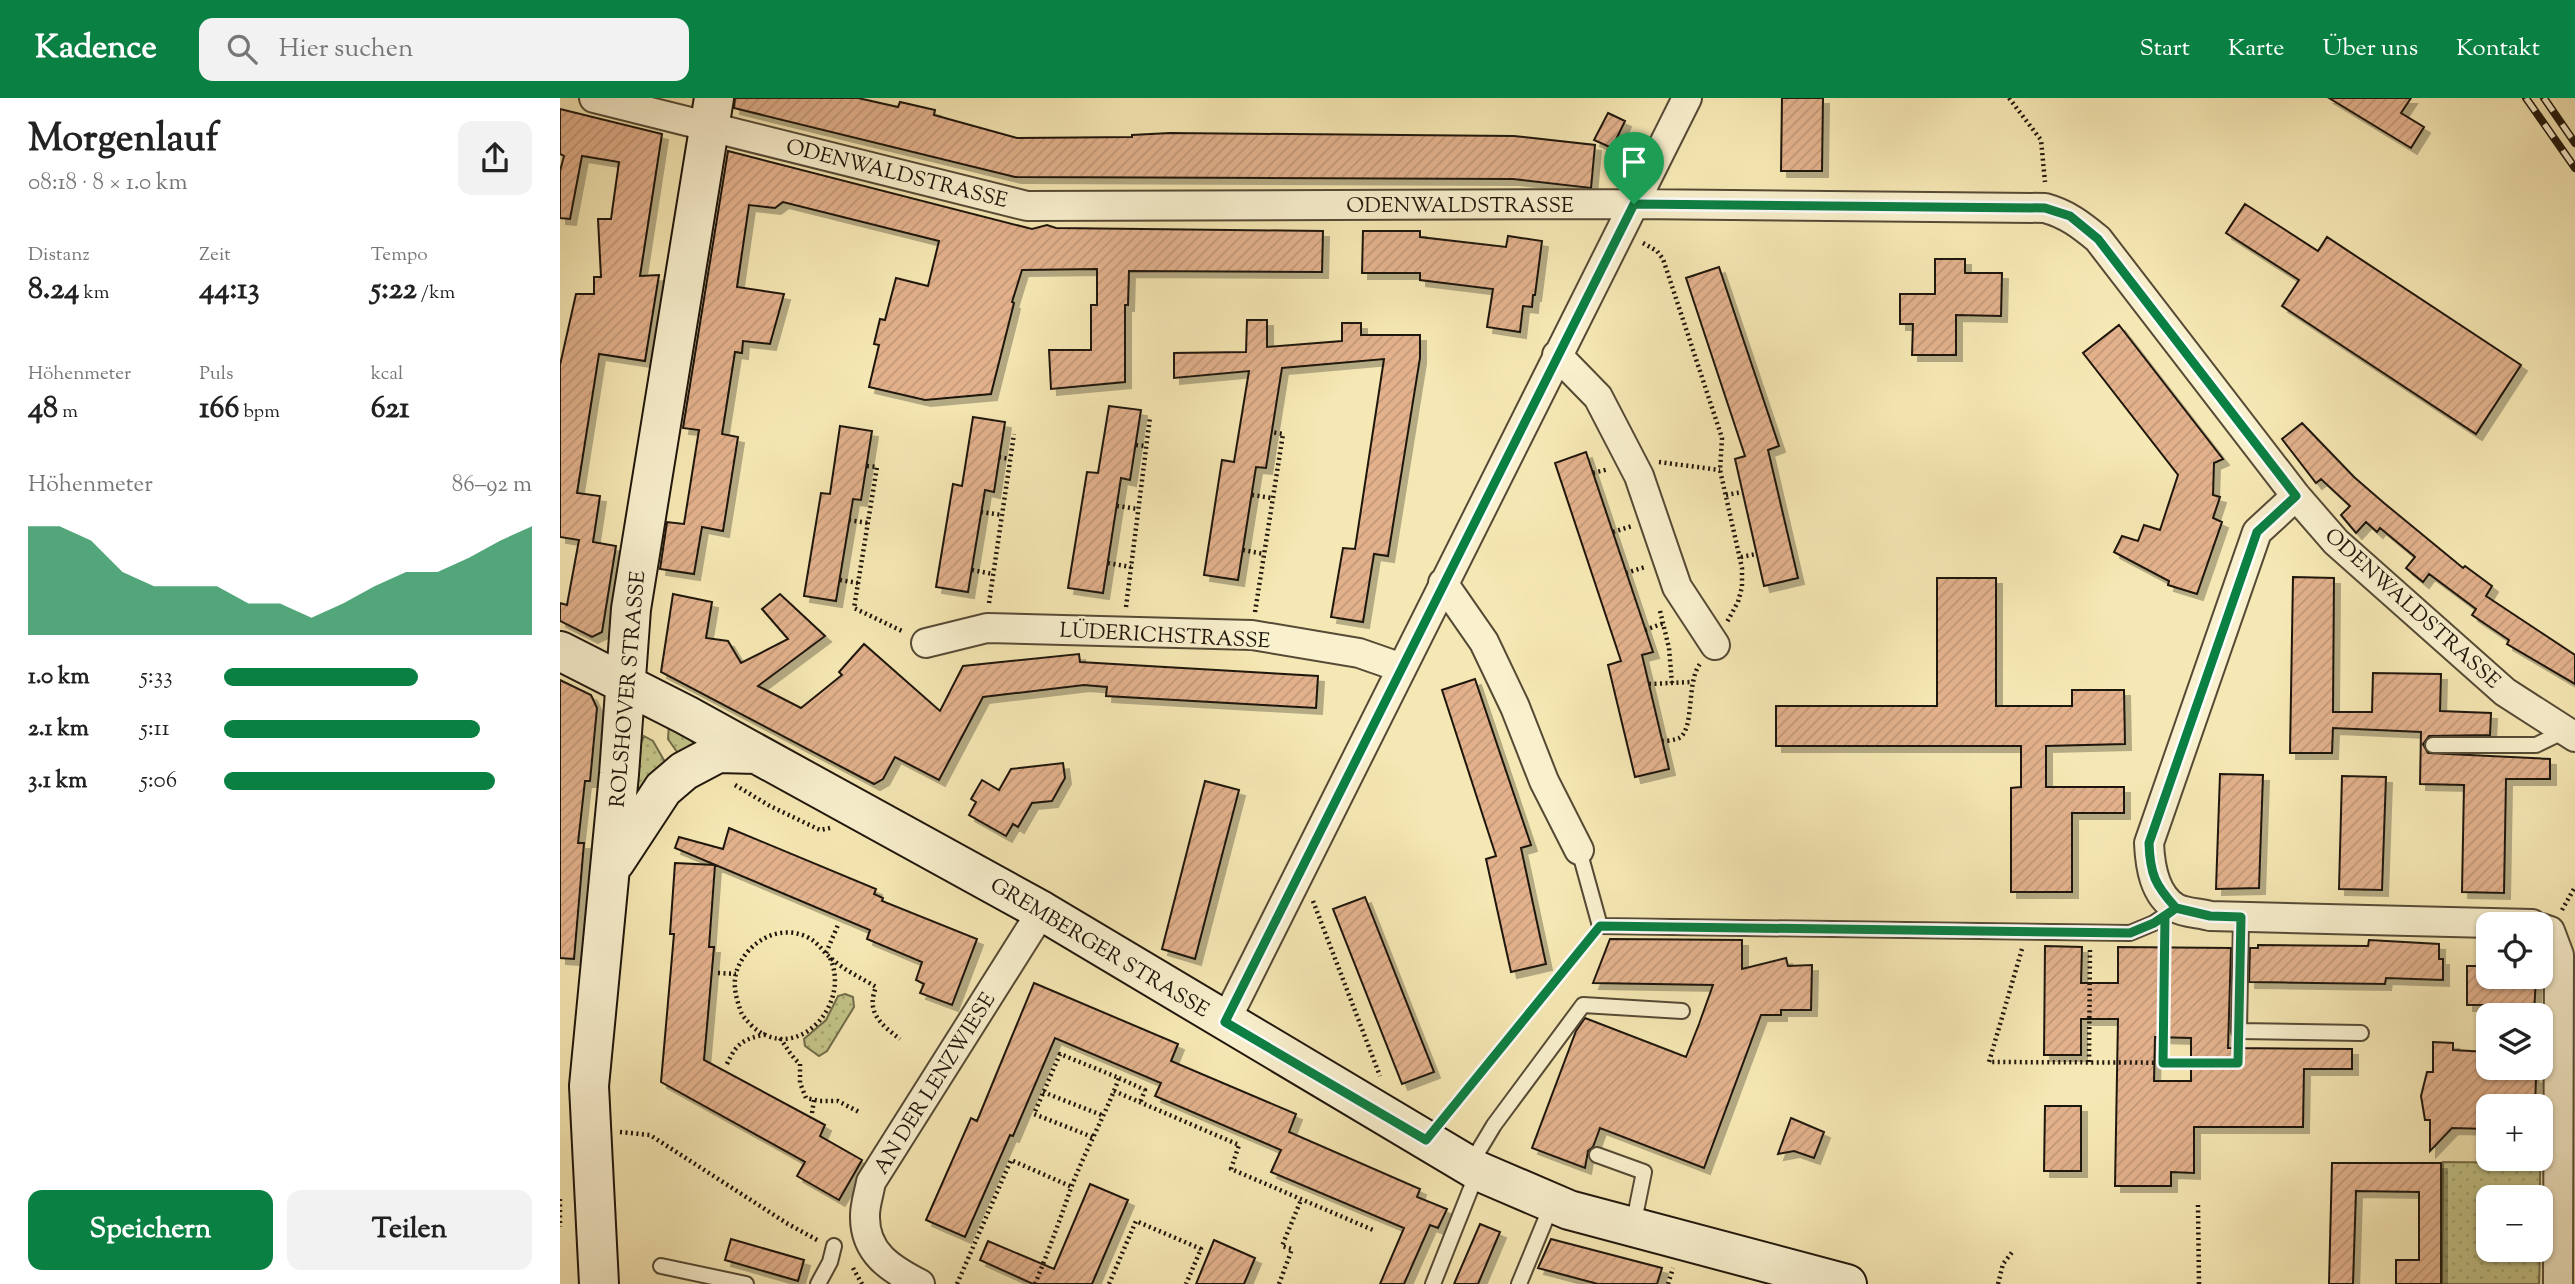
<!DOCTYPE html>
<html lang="de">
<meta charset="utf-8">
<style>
body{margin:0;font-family:"Sorts Mill Goudy",serif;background:#f2f2f2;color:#222;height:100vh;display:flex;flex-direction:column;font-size:26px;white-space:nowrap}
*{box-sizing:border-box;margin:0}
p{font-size:23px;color:#767676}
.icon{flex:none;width:38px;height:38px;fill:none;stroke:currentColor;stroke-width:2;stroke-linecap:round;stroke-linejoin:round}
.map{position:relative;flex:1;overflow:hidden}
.sheet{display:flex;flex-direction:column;background:#fff;width:560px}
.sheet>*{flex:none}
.fabs{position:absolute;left:1916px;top:814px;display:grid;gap:14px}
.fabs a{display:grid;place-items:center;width:77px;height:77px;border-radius:14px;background:#fff;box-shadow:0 2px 5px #0004;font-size:35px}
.pin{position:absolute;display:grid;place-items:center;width:60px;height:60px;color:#fff;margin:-72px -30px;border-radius:50% 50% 50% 0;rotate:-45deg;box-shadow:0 0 7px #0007}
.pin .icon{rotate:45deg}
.round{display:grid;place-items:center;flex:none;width:74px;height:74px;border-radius:14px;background:#f2f2f2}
.summary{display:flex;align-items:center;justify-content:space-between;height:119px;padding:0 28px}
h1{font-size:38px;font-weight:700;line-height:52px}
.metrics{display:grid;grid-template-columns:repeat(3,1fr);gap:10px;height:119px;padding:7px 28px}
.metrics div{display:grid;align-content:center}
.metrics b{font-size:30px;font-weight:700}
.metrics small{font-size:19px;font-weight:400}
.metrics p{font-size:19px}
.chart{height:196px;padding:14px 28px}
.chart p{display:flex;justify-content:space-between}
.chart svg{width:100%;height:126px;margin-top:7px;fill:#0b8043;opacity:.7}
.action{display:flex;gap:14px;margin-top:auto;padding:14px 28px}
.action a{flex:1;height:80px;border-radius:14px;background:#0b8043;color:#fff;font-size:28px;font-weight:700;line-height:80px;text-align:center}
.action a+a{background:#f2f2f2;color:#222}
ul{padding:0 28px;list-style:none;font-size:23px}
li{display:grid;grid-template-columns:112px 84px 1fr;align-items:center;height:52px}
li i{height:18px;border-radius:9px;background:#0b8043}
header{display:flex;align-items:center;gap:42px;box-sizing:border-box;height:98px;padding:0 35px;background:#0b8043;color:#fff}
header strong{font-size:33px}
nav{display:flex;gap:38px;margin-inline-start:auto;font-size:24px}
.search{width:490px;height:63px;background:#f2f2f2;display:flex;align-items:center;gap:18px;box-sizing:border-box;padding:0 24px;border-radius:14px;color:#767676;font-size:26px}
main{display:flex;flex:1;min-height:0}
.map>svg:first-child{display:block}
.green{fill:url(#green-dots);stroke:#716d4a;stroke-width:2}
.building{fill:url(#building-hatch);stroke:#1f160b;stroke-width:2;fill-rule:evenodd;filter:url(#shadow)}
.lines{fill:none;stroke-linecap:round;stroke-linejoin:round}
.lane-casing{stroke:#554a35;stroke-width:18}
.street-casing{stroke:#554a35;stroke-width:32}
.secondary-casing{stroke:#1f160b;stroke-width:42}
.path{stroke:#1f160b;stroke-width:4.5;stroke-dasharray:2 3.5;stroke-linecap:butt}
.lane{stroke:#f9f0ce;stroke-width:14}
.street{stroke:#f9f0ce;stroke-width:28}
.secondary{stroke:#f9f0ce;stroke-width:38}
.rail-casing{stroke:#1f160b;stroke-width:8}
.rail{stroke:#f9f0ce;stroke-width:5;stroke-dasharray:16;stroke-linecap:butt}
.route-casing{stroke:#fff;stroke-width:14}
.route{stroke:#0b8043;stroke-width:9}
.labels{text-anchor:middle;stroke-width:5;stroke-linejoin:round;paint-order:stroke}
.street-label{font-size:21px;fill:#1f160b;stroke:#f9f0ce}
</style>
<header>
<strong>Kadence</strong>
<div class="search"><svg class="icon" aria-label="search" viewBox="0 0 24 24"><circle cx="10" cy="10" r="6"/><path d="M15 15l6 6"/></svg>Hier suchen</div>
<nav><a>Start</a><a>Karte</a><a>Über uns</a><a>Kontakt</a></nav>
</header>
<main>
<section class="sheet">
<div class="summary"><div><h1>Morgenlauf</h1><p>08:18 · 8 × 1.0 km</p></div><a class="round"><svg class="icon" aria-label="share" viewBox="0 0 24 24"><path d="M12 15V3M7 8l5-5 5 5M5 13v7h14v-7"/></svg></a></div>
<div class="metrics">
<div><p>Distanz</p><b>8.24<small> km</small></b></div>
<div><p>Zeit</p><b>44:13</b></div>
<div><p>Tempo</p><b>5:22<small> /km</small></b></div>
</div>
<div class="metrics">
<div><p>Höhenmeter</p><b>48<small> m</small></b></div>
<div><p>Puls</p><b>166<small> bpm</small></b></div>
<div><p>kcal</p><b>621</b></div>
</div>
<div class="chart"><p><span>Höhenmeter</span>86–92 m</p>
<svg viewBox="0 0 160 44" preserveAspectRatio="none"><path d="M0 44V6L10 6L20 11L30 22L40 27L50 27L60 27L70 33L80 33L90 38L100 33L110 27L120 22L130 22L140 17L150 11L160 6V44z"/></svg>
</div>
<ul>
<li><b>1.0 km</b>5:33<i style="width:63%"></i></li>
<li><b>2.1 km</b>5:11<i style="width:83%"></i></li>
<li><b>3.1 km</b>5:06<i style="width:88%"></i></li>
</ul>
<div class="action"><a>Speichern</a><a>Teilen</a></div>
</section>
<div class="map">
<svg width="2015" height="1186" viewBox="0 0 2015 1186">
<defs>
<pattern id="green-dots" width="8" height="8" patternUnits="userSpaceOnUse" patternTransform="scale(1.75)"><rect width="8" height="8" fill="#c3c488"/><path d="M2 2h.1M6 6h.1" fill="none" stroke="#a7a874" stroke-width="1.8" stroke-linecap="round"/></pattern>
<pattern id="building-hatch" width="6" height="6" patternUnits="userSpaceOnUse" patternTransform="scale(1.75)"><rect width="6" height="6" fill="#e3b28d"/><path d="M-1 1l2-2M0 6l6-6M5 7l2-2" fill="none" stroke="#c29878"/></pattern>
<filter id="shadow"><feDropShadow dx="6" dy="6" stdDeviation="0" flood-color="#0004"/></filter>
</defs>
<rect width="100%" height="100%" fill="#f6e8b4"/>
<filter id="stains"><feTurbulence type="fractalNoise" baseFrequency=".00286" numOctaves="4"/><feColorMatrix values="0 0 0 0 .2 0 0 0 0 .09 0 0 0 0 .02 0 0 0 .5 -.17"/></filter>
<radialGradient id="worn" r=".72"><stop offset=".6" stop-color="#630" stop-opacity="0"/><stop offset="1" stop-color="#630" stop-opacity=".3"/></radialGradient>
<path class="green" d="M 109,626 L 137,647 L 122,661 L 108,641 Z
M 84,638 L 93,643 L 109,671 L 74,711 L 81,645 Z
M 285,896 L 293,899 L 294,909 L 267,953 L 259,958 L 245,948 L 244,941 L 266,922 L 278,898 Z
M 1883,1064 L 1980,1065 L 1980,1099 L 1928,1099 L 1928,1152 L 1980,1152 L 1979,1186 L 1882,1186 Z"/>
<path class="building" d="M 175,0 L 298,0 L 338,9 L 340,4 L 375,12 L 374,17 L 457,40 L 572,39 L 572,37 L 610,35 L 954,38 L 1035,47 L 1031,90 L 953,81 L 455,79 L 174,10 Z
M 1222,0 L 1263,0 L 1262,73 L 1221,73 Z
M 1769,0 L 1851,0 L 1841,15 L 1864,29 L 1851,50 Z
M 0,11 L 102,36 L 80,178 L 99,177 L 85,263 L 39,256 L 17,395 L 40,398 L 33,444 L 56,448 L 42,534 L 32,539 L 0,523 L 0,505 L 7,507 L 19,442 L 0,439 L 0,267 L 16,196 L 34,196 L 34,179 L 41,179 L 38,121 L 51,121 L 59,64 L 22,58 L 10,121 L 0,120 L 0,73 L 4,58 L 0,56 Z
M 1048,15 L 1065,23 L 1052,50 L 1034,42 Z
M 168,53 L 472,131 L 487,127 L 496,130 L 763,133 L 762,174 L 569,173 L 568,207 L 565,207 L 565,284 L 491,291 L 489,252 L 531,252 L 531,207 L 537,207 L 537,171 L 462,172 L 452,204 L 454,205 L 431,296 L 365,302 L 309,289 L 319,247 L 314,246 L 320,221 L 325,222 L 336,180 L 368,188 L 379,143 L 223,104 L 215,110 L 189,107 L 177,189 L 224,196 L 210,246 L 183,243 L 182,255 L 175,254 L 162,336 L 178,339 L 163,433 L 142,429 L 134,476 L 100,471 L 107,424 L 124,426 L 139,332 L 123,330 Z
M 1685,106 L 1758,153 L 1767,139 L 1961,267 L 1916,336 L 1722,208 L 1739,182 L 1666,135 Z
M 803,133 L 860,133 L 860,139 L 946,149 L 948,138 L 982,143 L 975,197 L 973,197 L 972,209 L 963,208 L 960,234 L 927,229 L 933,191 L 860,182 L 860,175 L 802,175 Z
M 1375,161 L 1405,161 L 1405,175 L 1442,175 L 1441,218 L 1396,217 L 1396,257 L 1352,257 L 1353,226 L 1340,226 L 1340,196 L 1375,196 Z
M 1159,169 L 1219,348 L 1208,352 L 1238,480 L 1204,488 L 1175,361 L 1185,358 L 1126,180 Z
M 687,222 L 707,222 L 707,249 L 782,243 L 782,225 L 801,225 L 801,237 L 860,237 L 860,260 L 828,458 L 814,456 L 803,524 L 771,519 L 783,450 L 795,451 L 824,261 L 722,270 L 706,370 L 696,369 L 678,482 L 644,477 L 662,362 L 674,364 L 689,273 L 614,280 L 614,255 L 686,254 Z
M 1559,227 L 1663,361 L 1654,365 L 1653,397 L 1660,399 L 1653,420 L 1662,424 L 1637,496 L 1608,487 L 1609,483 L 1554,454 L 1562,438 L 1578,443 L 1584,427 L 1600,432 L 1618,377 L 1523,255 Z
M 549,308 L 581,312 L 570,382 L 561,380 L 543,495 L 508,490 L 527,374 L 538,375 Z
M 413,319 L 445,324 L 434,394 L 425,392 L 408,494 L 376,489 L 393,386 L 402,388 Z
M 1742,325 L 1794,379 L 1824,405 L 1903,470 L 1905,468 L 1932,488 L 1926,498 L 2015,557 L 2015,586 L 1947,546 L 1949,542 L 1912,517 L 1916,511 L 1869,476 L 1863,484 L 1846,470 L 1855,459 L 1820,430 L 1817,434 L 1806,424 L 1796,435 L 1781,417 L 1790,408 L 1761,381 L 1756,385 L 1722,341 Z
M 280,328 L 312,333 L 301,402 L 293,401 L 276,503 L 244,498 L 261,395 L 270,396 Z
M 1026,354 L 1093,554 L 1082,557 L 1109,671 L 1075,679 L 1048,567 L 1061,563 L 995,365 Z
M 1733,479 L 1774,480 L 1773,614 L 1812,614 L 1813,575 L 1881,576 L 1880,613 L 1931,615 L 1930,637 L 1869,638 L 1863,646 L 1868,655 L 1990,661 L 1990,681 L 1946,681 L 1944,795 L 1902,794 L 1904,687 L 1860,686 L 1861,634 L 1773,630 L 1772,655 L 1730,655 Z
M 1377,480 L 1436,480 L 1436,608 L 1512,608 L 1512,592 L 1564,592 L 1565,646 L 1486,648 L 1486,689 L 1564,689 L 1564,715 L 1512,715 L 1512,794 L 1451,794 L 1451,690 L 1461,689 L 1461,648 L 1216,648 L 1216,608 L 1377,608 Z
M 113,496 L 152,504 L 146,540 L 168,543 L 181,565 L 228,541 L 202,511 L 220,496 L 265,538 L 198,588 L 241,610 L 282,577 L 279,574 L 304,546 L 380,613 L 403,568 L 519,556 L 520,564 L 758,578 L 756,610 L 546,598 L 547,589 L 524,587 L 423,599 L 379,682 L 335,659 L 323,681 L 314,686 L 101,574 Z
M 915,581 L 971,747 L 961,750 L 986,866 L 951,874 L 926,761 L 936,758 L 882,592 Z
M 0,582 L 31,597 L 37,610 L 30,683 L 25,683 L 18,745 L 24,745 L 14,861 L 0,860 Z
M 503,665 L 505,680 L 492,703 L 472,705 L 458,729 L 453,726 L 446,738 L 409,717 L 416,704 L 411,701 L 422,682 L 439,692 L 451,671 Z
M 1660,676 L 1703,677 L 1699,790 L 1656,791 Z
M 1782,678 L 1826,679 L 1822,792 L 1779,791 Z
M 645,683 L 679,692 L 635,861 L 602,851 Z
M 169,730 L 316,791 L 314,796 L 323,800 L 322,803 L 417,841 L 392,907 L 360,895 L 364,886 L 356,882 L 362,864 L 307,841 L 310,832 L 115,750 L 119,739 L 163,751 Z
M 115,765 L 155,767 L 149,849 L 154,849 L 144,962 L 265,1027 L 260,1038 L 302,1062 L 279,1102 L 237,1078 L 245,1064 L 101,984 L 114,836 L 110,836 Z
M 805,799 L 874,974 L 842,986 L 773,811 Z
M 1050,841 L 1182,842 L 1182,871 L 1226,860 L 1228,868 L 1252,867 L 1251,912 L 1221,912 L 1221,917 L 1201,917 L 1144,1070 L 1040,1030 L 1033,1049 L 1028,1053 L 1025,1070 L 972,1050 L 1016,933 L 1025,920 L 1126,959 L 1139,926 L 1153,887 L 1033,885 Z
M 1809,842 L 1879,846 L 1879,861 L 1883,861 L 1883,882 L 1826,880 L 1825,886 L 1689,884 L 1690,850 L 1698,850 L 1698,847 L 1808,848 Z
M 1485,848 L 1522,849 L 1521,885 L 1558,885 L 1558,849 L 1671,850 L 1668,950 L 1792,951 L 1792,971 L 1744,971 L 1743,1029 L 1634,1029 L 1634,1075 L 1611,1074 L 1611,1088 L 1555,1088 L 1558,921 L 1521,921 L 1521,957 L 1484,957 ZM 1595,939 L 1631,940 L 1631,983 L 1594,983 Z
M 1907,868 L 1928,868 L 1928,878 L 1976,878 L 1974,917 L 1947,917 L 1948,907 L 1907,907 Z
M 474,885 L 618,946 L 611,963 L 736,1016 L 729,1034 L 860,1091 L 857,1099 L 887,1111 L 878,1130 L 870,1127 L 844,1186 L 820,1186 L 844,1130 L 711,1074 L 721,1052 L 595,998 L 601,985 L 495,940 L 453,1038 L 450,1037 L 405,1139 L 366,1122 L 411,1020 L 417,1023 Z
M 1873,944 L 1893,945 L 1893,952 L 1928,954 L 1928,970 L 1972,970 L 1972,979 L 1976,980 L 1975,1008 L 1928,1008 L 1928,1031 L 1892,1030 L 1870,1053 L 1870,1022 L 1865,1022 L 1861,998 L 1867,974 L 1873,974 Z
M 1485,1008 L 1521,1008 L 1521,1073 L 1484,1073 Z
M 1231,1020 L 1264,1034 L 1254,1060 L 1234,1053 L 1218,1056 Z
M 1772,1065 L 1881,1065 L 1881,1186 L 1836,1186 L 1836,1162 L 1859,1162 L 1859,1094 L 1796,1093 L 1793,1186 L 1769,1186 Z
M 530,1086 L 568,1102 L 532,1186 L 473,1186 L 420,1162 L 428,1143 L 494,1171 Z
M 920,1126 L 940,1134 L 918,1186 L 894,1186 Z
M 171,1141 L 244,1162 L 238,1183 L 165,1162 Z
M 991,1141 L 1102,1170 L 1097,1186 L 1038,1186 L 978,1170 Z
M 654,1142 L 695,1160 L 684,1186 L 636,1186 Z"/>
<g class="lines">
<g class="lane-casing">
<path id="lane" d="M 1873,647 L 1976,647 L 2005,633
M 1019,752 L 1040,828 L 1570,835 L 1594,825 L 1616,810
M 1681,819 L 1679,933 L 1801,935
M 1037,1057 L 1084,1074 L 1073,1128
M 910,1067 L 934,1027 L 1023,907 L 1122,913
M 101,1168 L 186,1186
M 258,1186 L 270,1164 L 274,1148
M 873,1186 L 917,1075
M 959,1186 L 992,1106"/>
</g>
<g class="street-casing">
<path id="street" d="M 34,0 L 467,108 L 1075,106 L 1485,110 C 1507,116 1521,127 1538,141 L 1736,398 L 1776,444 L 1945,594 L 2015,639
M 997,257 L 1038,299 L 1079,378 L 1117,489 L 1155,547
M 1736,398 L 1697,434 L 1589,745 C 1590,768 1594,797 1616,810 C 1625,815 1640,815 1650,818 L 1972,826
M 883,485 L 924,544 L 955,609 L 984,683 L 1019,752
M 366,545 L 427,530 L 692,537 L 799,555 L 842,570
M 1981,830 L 1990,833 L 1999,857 L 1998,1186
M 665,924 L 1127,0
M 360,1186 C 331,1171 304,1155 305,1117 C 305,1107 309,1095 311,1084 L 482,813"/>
</g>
<g class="secondary-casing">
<path id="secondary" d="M 0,553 L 126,617 L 482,813 L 918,1073 L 1009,1112 L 1287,1186
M 55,764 L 103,691 L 124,673 L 158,655 L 197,656
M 39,1186 L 29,988 L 59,676 L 71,511 L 154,0"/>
</g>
<path class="path" d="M 1449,0 L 1481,42 L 1485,84
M 1083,145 L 1097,153 L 1103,161 L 1162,340 L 1160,372 L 1182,470 L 1182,489 L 1178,504 L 1167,524
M 576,347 L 586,348
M 439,359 L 450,361
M 1099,364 L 1160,372
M 307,368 L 317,369 L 294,510 L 344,534
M 1033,375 L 1049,371
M 692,397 L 712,400
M 1166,397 L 1182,394
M 557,408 L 578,411
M 421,414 L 442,417
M 289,422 L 308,425
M 1053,434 L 1072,428
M 683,452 L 704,456
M 1181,459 L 1196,456
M 548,465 L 571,469
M 412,472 L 433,476
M 1066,475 L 1085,469
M 280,482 L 298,485
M 429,505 L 454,336
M 566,509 L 590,319
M 1100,513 L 1109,550 L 1112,585
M 695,514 L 723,336 L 711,334
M 1085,532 L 1104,525
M 1089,586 L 1131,584
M 1102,643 C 1107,643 1115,642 1119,640 C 1135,631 1126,584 1140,566
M 175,687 L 210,708 L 260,732 L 270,730
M 753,803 L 820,978
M 2002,812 L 2015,789
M 1462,851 L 1429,964 L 1678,965 L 1678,951
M 266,855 L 278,827
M 270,860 C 292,907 236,968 192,928 C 187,922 182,919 180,911 C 176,899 173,888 176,875 C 185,845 218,825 247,839 C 258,844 262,853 271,860 C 283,872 302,880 316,889 C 306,914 320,926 340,941
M 158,875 L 176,876
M 220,940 C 227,950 231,958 240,966 L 240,985 L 246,1000 L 260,1003 L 278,1003 L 299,1014
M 1529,964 L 1530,850
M 1603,965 L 1604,840
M 167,966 C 177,944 184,941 207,936
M 559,980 L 585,992 L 580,1005
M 554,993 L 679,1047 L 671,1071 L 813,1132
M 483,994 L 544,1018
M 252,1015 L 254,1002
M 884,1020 L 1031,839
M 60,1034 L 90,1037 L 228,1126 L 259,1143
M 0,1101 L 0,1129
M 1638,1107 L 1639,1186
M 293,1170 L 302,1186
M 397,1186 L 451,1062 L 512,1089
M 475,1186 C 488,1154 500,1122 511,1090 C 525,1053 545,1018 559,980 L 500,956 L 474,1016 L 535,1040
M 549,1186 L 576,1123 L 641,1151 L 626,1186
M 719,1186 L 732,1151 L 722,1148 L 741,1102
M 1108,1186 L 1113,1170
M 1438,1186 L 1443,1166 L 1453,1153"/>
<use href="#lane" class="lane"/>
<use href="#street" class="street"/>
<use href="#secondary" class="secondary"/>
<g class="rail-casing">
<path id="rail" d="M 1966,0 L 2015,70
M 1984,0 L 2015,45"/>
</g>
<use href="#rail" class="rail"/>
</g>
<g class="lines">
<g class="route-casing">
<path id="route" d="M 1074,106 L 665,924 L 866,1042 L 1040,828 L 1570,835 L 1594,825 L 1616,810 L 1650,818 L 1681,819 L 1678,965 L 1603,965 L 1605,818 L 1616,810 C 1595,787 1590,776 1589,745 L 1697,434 L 1736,398 L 1538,141 L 1510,118 L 1485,110 L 1074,106"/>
</g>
<use href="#route" class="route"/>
</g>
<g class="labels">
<g class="street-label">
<text transform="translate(337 75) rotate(14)" y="7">ODENWALDSTRASSE</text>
<text x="900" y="114">ODENWALDSTRASSE</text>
<text transform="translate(1853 510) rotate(42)" y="7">ODENWALDSTRASSE</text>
<text transform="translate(605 537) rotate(3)" y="7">LÜDERICHSTRASSE</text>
<text transform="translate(67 591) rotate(-85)" y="7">ROLSHOVER STRASSE</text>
<text transform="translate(540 849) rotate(31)" y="7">GREMBERGER STRASSE</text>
<text transform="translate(374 985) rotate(-58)" y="7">AN DER LENZWIESE</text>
</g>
</g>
<rect width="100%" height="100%" filter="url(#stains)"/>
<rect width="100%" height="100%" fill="url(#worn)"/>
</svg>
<div class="fabs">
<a><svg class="icon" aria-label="locate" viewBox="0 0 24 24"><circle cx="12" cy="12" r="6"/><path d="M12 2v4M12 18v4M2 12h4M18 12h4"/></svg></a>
<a><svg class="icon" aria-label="layers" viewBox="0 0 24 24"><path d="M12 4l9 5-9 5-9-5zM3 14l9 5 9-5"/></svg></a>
<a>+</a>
<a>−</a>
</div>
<div class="pin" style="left:1074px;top:106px;background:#1e9e55"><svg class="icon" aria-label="arrive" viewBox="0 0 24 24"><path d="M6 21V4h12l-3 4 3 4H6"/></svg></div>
</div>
</main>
